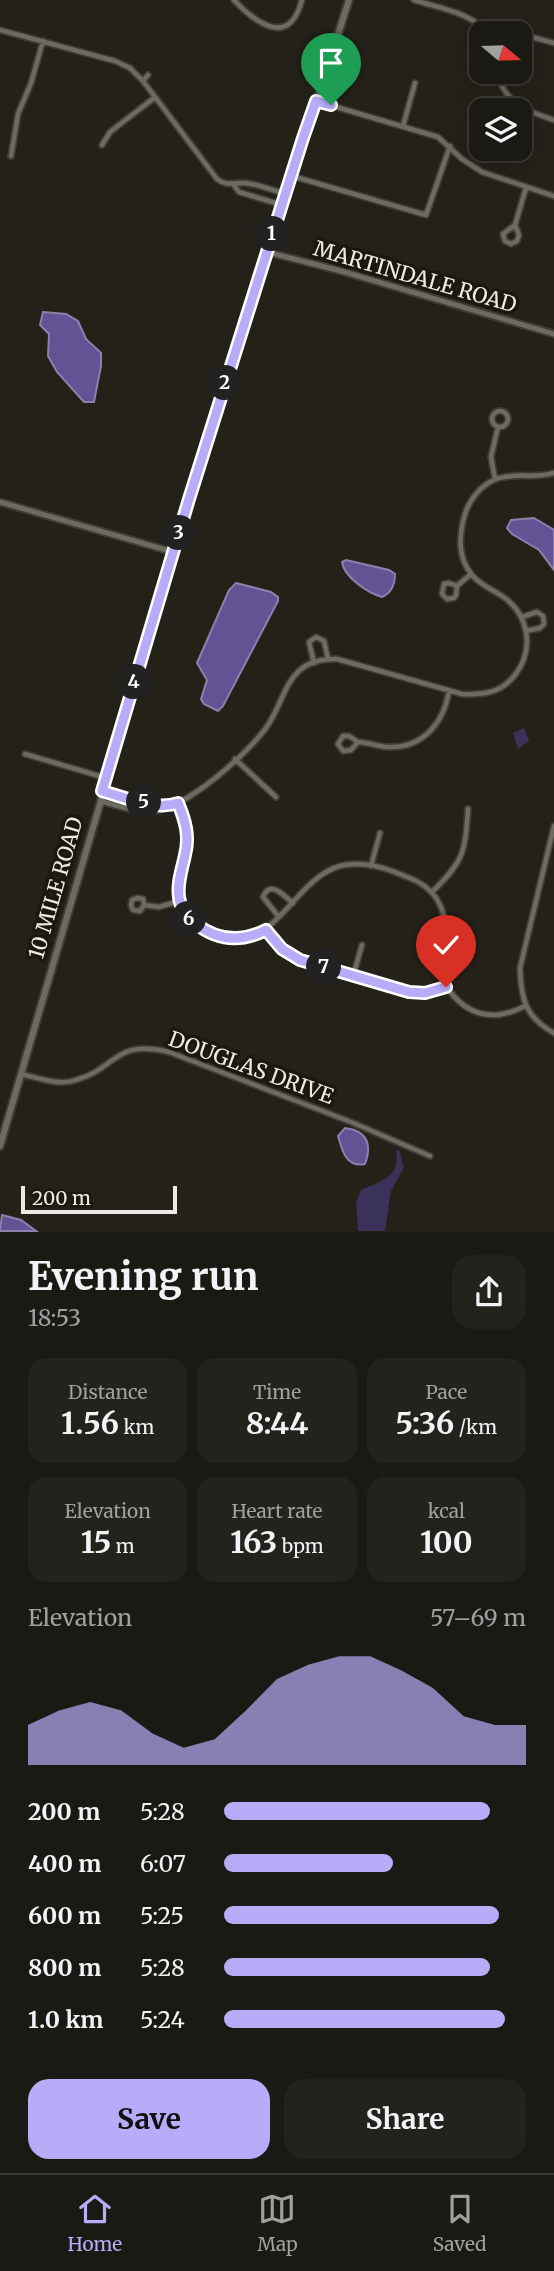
<!DOCTYPE html>
<meta charset="utf-8">
<style>
body{margin:0;font-family:Merriweather,serif;background:#24221c;color:#f1f3f6;height:100vh;display:flex;flex-direction:column;font-size:26px;white-space:nowrap}
*{box-sizing:border-box;margin:0}
p{font-size:23px;color:#a0a0a0}
.icon{flex:none;width:38px;height:38px;fill:none;stroke:currentColor;stroke-width:2;stroke-linecap:round;stroke-linejoin:round}
.map{position:relative;height:1232px;overflow:hidden}
.side{display:flex;flex-direction:column;background:#1b1913;flex:1}
.side>*{flex:none}
.needle{width:46px;rotate:109deg}
.buttons{position:absolute;left:469px;top:21px;display:grid;gap:14px}
.buttons a{display:grid;place-items:center;width:63px;height:63px;border-radius:14px;background:#1b1913;box-shadow:0 7px 28px #0002,0 0 0 2px #393833;font-size:35px}
.scale{position:absolute;left:21px;bottom:18px;width:156px;box-sizing:border-box;padding-left:7px;border:4px solid #edebe5;border-top:0;font-size:19px;line-height:24px;white-space:nowrap;color:#edebe5;-webkit-text-stroke:5px #1b1810;paint-order:stroke}
.pin{position:absolute;display:grid;place-items:center;width:60px;height:60px;color:#fff;margin:-72px -30px;border-radius:50% 50% 50% 0;rotate:-45deg;box-shadow:0 0 7px #0007}
.pin .icon{rotate:45deg}
.km{position:absolute;width:35px;height:35px;margin:-18px;border-radius:50%;background:#222;color:#fff;font-size:19px;line-height:35px;text-align:center}
.round{display:grid;place-items:center;flex:none;width:74px;height:74px;border-radius:21px;background:#24221c}
.headline{display:flex;align-items:center;justify-content:space-between;height:119px;padding:0 28px}
h1{font-size:38px;font-weight:700;line-height:52px}
.metrics{display:grid;grid-template-columns:repeat(3,1fr);gap:10px;height:119px;padding:7px 28px}
.metrics div{display:grid;align-content:center;border-radius:18px;background:#24221c;text-align:center}
.metrics b{font-size:30px;font-weight:700}
.metrics small{font-size:19px;font-weight:400}
.metrics p{font-size:19px}
.chart{height:196px;padding:14px 28px}
.chart p{display:flex;justify-content:space-between}
.chart svg{width:100%;height:126px;margin-top:7px;fill:#b8abf7;opacity:.7}
.action{display:flex;gap:14px;margin-top:auto;padding:14px 28px}
.action a{flex:1;height:80px;border-radius:21px;background:#b8abf7;color:#111;font-size:28px;font-weight:700;line-height:80px;text-align:center}
.action a+a{background:#24221c;color:#f1f3f6}
ul{padding:0 28px;list-style:none;font-size:23px}
li{display:grid;grid-template-columns:112px 84px 1fr;align-items:center;height:52px}
li i{height:18px;border-radius:9px;background:#b8abf7}
.menu{display:flex;justify-content:space-around;align-items:center;height:98px;border-top:2px solid #393833;background:#1b1913;font-size:19px;color:#a0a0a0}
.menu a{display:grid;justify-items:center;gap:4px}
.menu .selected{color:#b8abf7}
.map>svg:first-child{display:block}
.green{fill:#3a325a}
.water{fill:#615394;stroke:#8b81ac;stroke-width:2}
.lines{fill:none;stroke-linecap:round;stroke-linejoin:round}
.minor-casing{stroke:#3e3c36;stroke-width:8}
.tertiary-casing{stroke:#3e3c36;stroke-width:9}
.secondary-casing{stroke:#3e3c36;stroke-width:10}
.minor{stroke:#6d6a60;stroke-width:4.5}
.tertiary{stroke:#6d6a60;stroke-width:5}
.secondary{stroke:#6d6a60;stroke-width:6}
.route-casing{stroke:#fff;stroke-width:14}
.route{stroke:#b8abf7;stroke-width:9}
.labels{text-anchor:middle;stroke-width:7;stroke-linejoin:round;paint-order:stroke}
.street-label{font-size:21px;fill:#edebe5;stroke:#1b1810}
</style>
<div class="map">
<svg width="554" height="1232" viewBox="0 0 554 1232">
<rect width="100%" height="100%" fill="#242119"/>
<path class="green" d="M 524,728 L 529,741 L 518,749 L 513,733 Z
M 399,1150 L 404,1167 L 391,1191 L 385,1231 L 358,1231 L 356,1202 L 361,1190 C 381,1181 401,1177 396,1151 Z"/>
<path class="water" d="M 43,312 L 66,314 L 78,321 L 86,339 L 101,353 L 101,366 L 94,402 L 84,402 L 57,372 L 48,356 L 49,334 L 40,325 Z
M 534,518 L 554,530 L 554,570 L 539,550 L 512,534 L 507,528 L 511,520 Z
M 346,560 L 389,570 L 395,574 C 395,584 391,593 382,597 C 368,593 344,577 342,562 Z
M 236,583 L 271,592 L 278,597 L 278,601 L 223,706 L 218,711 L 204,704 L 201,699 L 207,680 L 197,663 L 229,590 Z
M 345,1128 C 368,1131 372,1145 365,1164 C 346,1168 342,1150 338,1136 Z
M 2,1215 L 21,1220 L 36,1231 L 0,1231 Z"/>
<g class="lines">
<g class="minor-casing">
<path id="minor" d="M 234,0 C 246,13 275,40 292,21 C 297,16 300,7 302,0
M 414,0 C 439,8 470,12 488,33
M 0,30 L 115,61 L 130,68 L 143,81 L 217,179 C 227,187 234,182 245,183 C 258,184 272,190 285,194
M 496,33 L 513,32 L 554,43
M 497,72 C 504,103 526,111 554,120
M 143,81 L 148,75
M 316,101 L 438,137 L 462,159 L 482,172 L 554,196
M 403,126 L 415,83
M 102,145 L 110,132 L 154,98
M 11,156 L 18,114 L 31,83 L 43,41
M 292,176 L 426,215 L 450,146
M 234,185 L 239,192 L 282,205
M 515,225 L 519,235 L 517,241 L 511,244 L 505,241 L 503,234 L 515,225 L 526,188
M492 419a8 8 0 1 1 16 0a8 8 0 1 1-16 0Z
M 495,479 L 491,457 L 498,427
M 457,586 L 449,583 L 444,584 L 442,594 L 447,599 L 454,598 L 456,595 L 457,586 L 471,574
M 522,617 L 537,612 L 543,616 L 544,624 L 540,628 L 526,631
M 314,663 L 309,642 L 316,637 L 324,641 L 328,659
M 343,736 L 349,736 L 358,742 L 351,750 L 343,751 L 338,744 Z
M 358,742 C 370,742 380,748 391,747 C 424,747 444,722 449,691
M 25,754 L 106,778
M 235,759 L 276,797
M 103,791 L 133,800 L 169,805
M 100,801 C 117,806 135,812 153,811 C 186,809 250,752 268,725 C 288,694 287,658 337,659 L 462,694 C 483,695 501,693 515,675 C 535,649 529,614 502,596 C 492,589 480,585 472,575 C 457,557 459,535 465,514 C 470,499 481,485 496,479 C 515,472 535,479 554,473
M 178,803 C 184,816 188,829 187,844 C 185,864 171,886 181,906 C 187,918 199,929 212,934 C 274,960 292,879 340,866 C 362,860 387,868 407,877 C 424,883 438,895 443,913 C 447,929 441,941 440,955 C 437,986 463,1015 494,1015 C 505,1015 515,1011 525,1006
M 554,826 L 520,968 C 521,999 525,1017 554,1033
M 371,866 L 380,833
M 432,892 C 464,861 465,853 468,809
M 144,905 L 140,911 L 133,910 L 131,905 L 132,900 L 137,898 L 143,899 L 144,905 L 159,907 L 179,901
M 279,917 L 263,897 C 270,879 284,896 293,903
M 266,930 L 282,949 L 300,960 L 409,992 L 425,993 L 445,987
M 353,976 L 362,945
M 21,1074 C 39,1078 59,1086 76,1080 C 118,1068 113,1039 169,1052 L 351,1122 L 430,1156"/>
</g>
<g class="tertiary-casing">
<path id="tertiary" d="M 267,252 L 341,271 L 554,334
M 0,502 L 173,552"/>
</g>
<g class="secondary-casing">
<path id="secondary" d="M 0,1146 L 185,513 L 349,0"/>
</g>
<use href="#minor" class="minor"/>
<use href="#tertiary" class="tertiary"/>
<use href="#secondary" class="secondary"/>
</g>
<g class="lines">
<g class="route-casing">
<path id="route" d="M 331,105 L 316,101 L 303,138 L 189,499 L 102,791 C 124,797 155,811 178,803 C 185,820 190,836 185,855 C 182,870 177,882 179,897 C 180,908 188,918 196,924 C 218,941 242,942 266,930 L 282,949 L 300,960 L 409,992 L 425,993 L 446,987"/>
</g>
<use href="#route" class="route"/>
</g>
<g class="labels">
<g class="street-label">
<text transform="translate(415 277) rotate(16)" y="7">MARTINDALE ROAD</text>
<text transform="translate(56 888) rotate(-74)" y="7">10 MILE ROAD</text>
<text transform="translate(251 1068) rotate(20)" y="7">DOUGLAS DRIVE</text>
</g>
</g>
</svg>
<div class="buttons">
<a><svg class="needle" viewBox="-14 -14 28 28"><path d="M0-13l5 13h-10z" fill="#e53935"/><path d="M0 13l5-13h-10z" fill="#a0a0a0"/></svg></a>
<a><svg class="icon" aria-label="layers" viewBox="0 0 24 24"><path d="M12 4l9 5-9 5-9-5zM3 14l9 5 9-5"/></svg></a>
</div>
<div class="scale">200 m</div>
<div class="pin" style="left:331px;top:105px;background:#1e9e55"><svg class="icon" aria-label="arrive" viewBox="0 0 24 24"><path d="M6 21V4h12l-3 4 3 4H6"/></svg></div>
<div class="pin" style="left:446px;top:987px;background:#d93025"><svg class="icon" aria-label="check" viewBox="0 0 24 24"><path d="M5 12l5 5 9-10"/></svg></div>
<b class="km" style="left:272px;top:234px">1</b>
<b class="km" style="left:225px;top:383px">2</b>
<b class="km" style="left:179px;top:533px">3</b>
<b class="km" style="left:134px;top:682px">4</b>
<b class="km" style="left:144px;top:802px">5</b>
<b class="km" style="left:189px;top:919px">6</b>
<b class="km" style="left:324px;top:967px">7</b>
</div>
<section class="side">
<div class="headline"><div><h1>Evening run</h1><p>18:53</p></div><a class="round"><svg class="icon" aria-label="share" viewBox="0 0 24 24"><path d="M12 15V3M7 8l5-5 5 5M5 13v7h14v-7"/></svg></a></div>
<div class="metrics">
<div><p>Distance</p><b>1.56<small> km</small></b></div>
<div><p>Time</p><b>8:44</b></div>
<div><p>Pace</p><b>5:36<small> /km</small></b></div>
</div>
<div class="metrics">
<div><p>Elevation</p><b>15<small> m</small></b></div>
<div><p>Heart rate</p><b>163<small> bpm</small></b></div>
<div><p>kcal</p><b>100</b></div>
</div>
<div class="chart"><p><span>Elevation</span>57–69 m</p>
<svg viewBox="0 0 160 44" preserveAspectRatio="none"><path d="M0 44V30L10 25L20 22L30 25L40 33L50 38L60 35L70 25L80 14L90 9L100 6L110 6L120 11L130 17L140 27L150 30L160 30V44z"/></svg>
</div>
<ul>
<li><b>200 m</b>5:28<i style="width:88%"></i></li>
<li><b>400 m</b>6:07<i style="width:56%"></i></li>
<li><b>600 m</b>5:25<i style="width:91%"></i></li>
<li><b>800 m</b>5:28<i style="width:88%"></i></li>
<li><b>1.0 km</b>5:24<i style="width:93%"></i></li>
</ul>
<div class="action"><a>Save</a><a>Share</a></div>
</section>
<nav class="menu">
<a class="selected"><svg class="icon" aria-label="home" viewBox="0 0 24 24"><path d="M3 11l9-7 9 7M6 9v11h12V9"/></svg>Home</a>
<a><svg class="icon" aria-label="map" viewBox="0 0 24 24"><path d="M3 6l6-2 6 2 6-2v14l-6 2-6-2-6 2zM9 4v14M15 6v14"/></svg>Map</a>
<a><svg class="icon" aria-label="saved" viewBox="0 0 24 24"><path d="M7 4h10v16l-5-4-5 4z"/></svg>Saved</a>
</nav>
